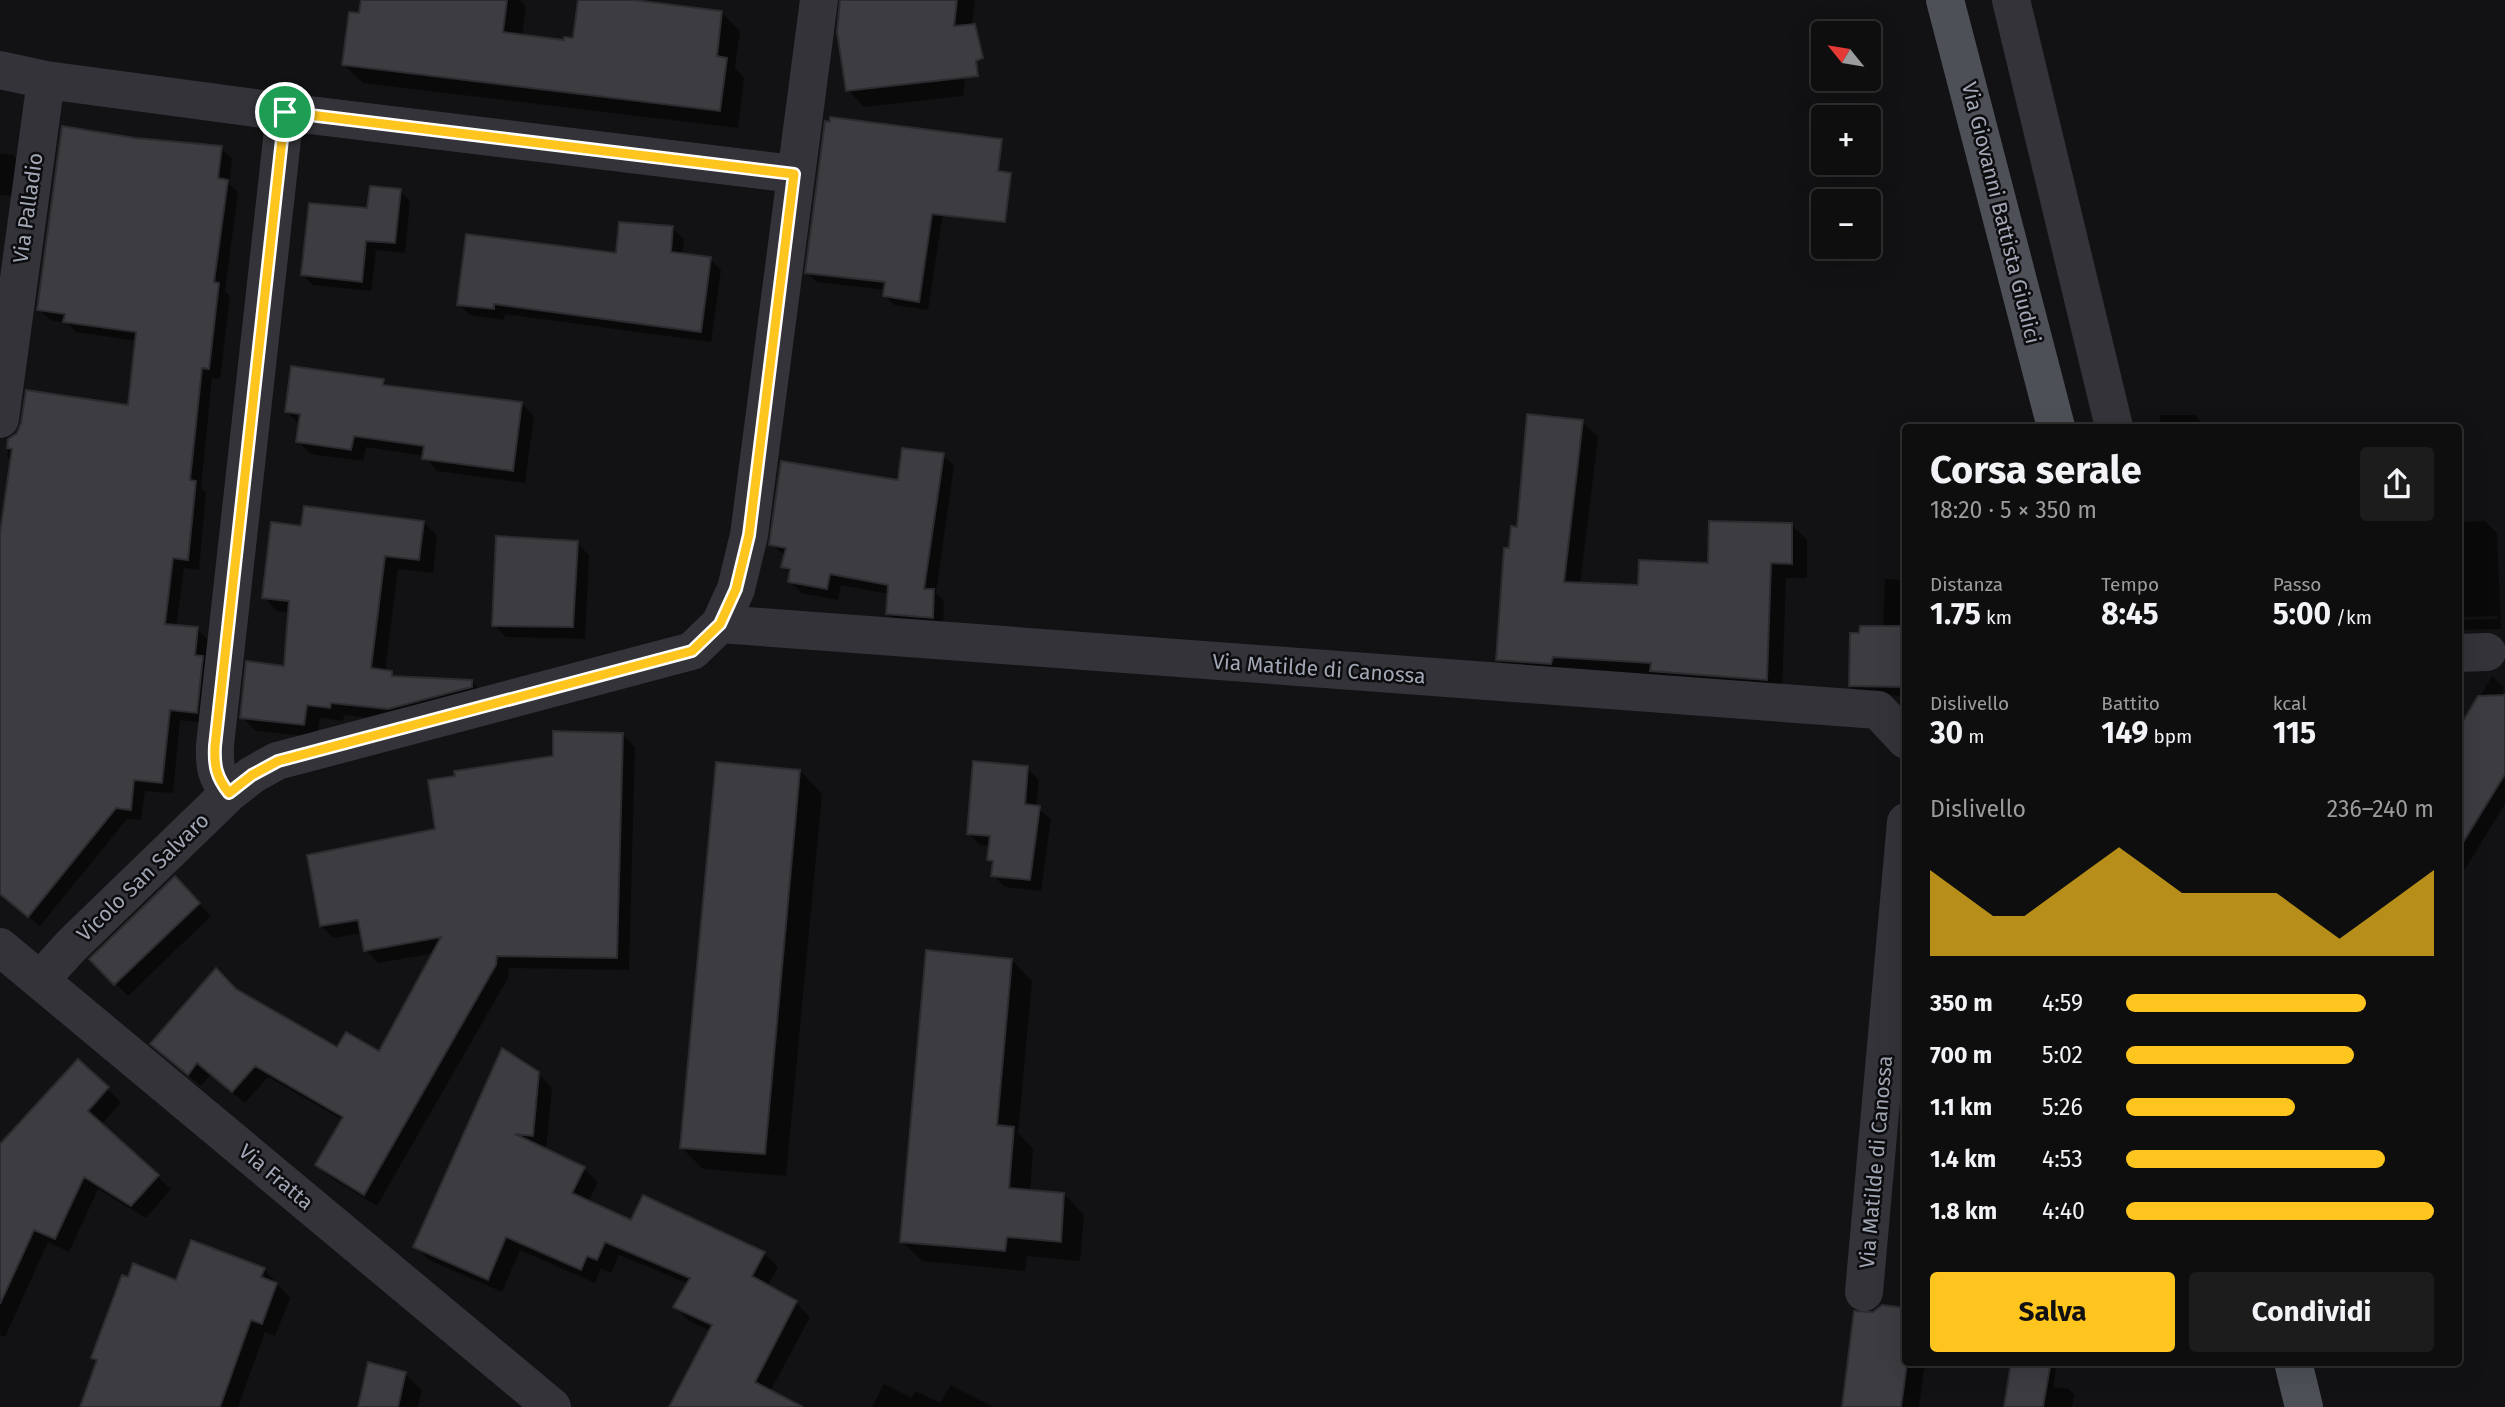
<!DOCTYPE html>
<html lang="it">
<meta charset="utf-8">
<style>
body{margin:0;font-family:"Fira Sans",sans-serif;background:#1c1c1d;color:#f1f3f6;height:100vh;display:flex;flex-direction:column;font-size:26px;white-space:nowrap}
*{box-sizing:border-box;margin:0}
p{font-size:23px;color:#9b9c9e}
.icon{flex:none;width:38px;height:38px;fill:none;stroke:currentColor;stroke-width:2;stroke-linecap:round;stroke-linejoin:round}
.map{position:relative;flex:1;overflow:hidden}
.side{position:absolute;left:1902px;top:424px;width:560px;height:942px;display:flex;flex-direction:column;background:#0e0e0f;border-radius:7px;box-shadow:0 7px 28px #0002,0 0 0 2px #2e2e2f}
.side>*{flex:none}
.needle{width:46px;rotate:300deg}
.tools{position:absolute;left:1811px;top:21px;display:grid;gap:14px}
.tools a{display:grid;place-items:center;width:70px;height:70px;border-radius:7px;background:#0e0e0f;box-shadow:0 7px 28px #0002,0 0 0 2px #2e2e2f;font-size:35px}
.pin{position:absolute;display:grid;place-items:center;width:60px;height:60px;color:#fff;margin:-30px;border:4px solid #fff;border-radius:50%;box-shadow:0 2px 7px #0007}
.round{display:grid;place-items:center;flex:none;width:74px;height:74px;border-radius:7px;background:#1c1c1d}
.summary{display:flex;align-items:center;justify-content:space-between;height:119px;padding:0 28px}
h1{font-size:38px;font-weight:700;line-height:52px}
.figures{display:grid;grid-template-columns:repeat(3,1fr);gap:10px;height:119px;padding:7px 28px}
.figures div{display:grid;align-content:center}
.figures b{font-size:30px;font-weight:700}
.figures small{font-size:19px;font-weight:400}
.figures p{font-size:19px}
.chart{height:196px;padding:14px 28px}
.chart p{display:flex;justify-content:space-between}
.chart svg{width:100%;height:126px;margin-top:7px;fill:#ffc51f;opacity:.7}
.cta{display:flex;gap:14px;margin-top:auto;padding:14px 28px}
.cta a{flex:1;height:80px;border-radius:7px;background:#ffc51f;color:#111;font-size:28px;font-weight:700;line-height:80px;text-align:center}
.cta a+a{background:#1c1c1d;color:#f1f3f6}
ul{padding:0 28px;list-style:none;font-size:23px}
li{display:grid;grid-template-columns:112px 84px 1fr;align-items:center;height:52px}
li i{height:18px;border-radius:9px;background:#ffc51f}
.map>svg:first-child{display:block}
.shadow{fill:#0007}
.building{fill:#3c3c41;stroke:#2c2c30;stroke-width:2}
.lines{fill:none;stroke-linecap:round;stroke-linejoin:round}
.minor{stroke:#333339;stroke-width:38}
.major{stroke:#4e5058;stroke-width:38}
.route-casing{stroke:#fff;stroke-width:14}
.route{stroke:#ffc51f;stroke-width:9}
.labels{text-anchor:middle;stroke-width:5;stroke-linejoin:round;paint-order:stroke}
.street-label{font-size:21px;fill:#a2a7b5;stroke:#0d0d0f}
</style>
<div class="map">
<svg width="2505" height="1407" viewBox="0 0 2505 1407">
<rect width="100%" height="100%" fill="#121214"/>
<path class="shadow" d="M 363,0 L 520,0 L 526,6 L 522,36 L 566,42 L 575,40 L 580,0 L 619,0 L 722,13 L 740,31 L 735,68 L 744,78 L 738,128 L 363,83 L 344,65 Z
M 842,0 L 975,0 L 963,96 L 864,107 L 848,90 Z
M 135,140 L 221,148 L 232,159 L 229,184 L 238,192 L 225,291 L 230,296 L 220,379 L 212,378 L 201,488 L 206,493 L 199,570 L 184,568 L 176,627 L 197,629 L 208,640 L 207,723 L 180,720 L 173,793 L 145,791 L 141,820 L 127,819 L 40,926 L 0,894 L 0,549 L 11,460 L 7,456 L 10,440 L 130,407 L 137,341 L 76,332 L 67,323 L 50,320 L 39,309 Z
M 0,153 L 13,155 L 24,166 L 20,197 L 0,195 Z
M 400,191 L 410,201 L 405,253 L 376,250 L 371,291 L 313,285 L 303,275 L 369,210 Z
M 945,200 L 928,310 L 894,305 L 885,295 L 886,290 L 817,282 L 807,273 Z
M 672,228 L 684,239 L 682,255 L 710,259 L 721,270 L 711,342 L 505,314 L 504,320 L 470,315 L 459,304 L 618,255 Z
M 383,381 L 391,388 L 521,403 L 534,416 L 525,483 L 437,471 L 425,456 L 366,447 L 363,461 L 310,454 L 298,441 L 299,424 L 286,411 Z
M 2160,415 L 2195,415 L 2205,427 L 2160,427 Z
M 1582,422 L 1598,437 L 1580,585 L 1640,587 L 1710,565 L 1792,525 L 1807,540 L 1807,578 L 1786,578 L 1782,694 L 1513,674 L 1497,659 L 1511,550 L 1519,529 Z
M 943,455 L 954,466 L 936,593 L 944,602 L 943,628 L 899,625 L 887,614 L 889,594 L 841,585 L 838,600 L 801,593 L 790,581 L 791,575 L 783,567 L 786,556 L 771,544 L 899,482 Z
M 2485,521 L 2497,533 L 2501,629 L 2459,630 L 2459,620 L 2498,619 L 2498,616 L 2459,617 L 2459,522 Z
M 424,522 L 437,536 L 433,573 L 398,569 L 385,672 L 396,678 L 471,681 L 485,695 L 403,722 L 344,715 L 343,721 L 320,718 L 317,737 L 256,731 L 242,717 L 285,668 L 290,613 L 277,611 L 264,597 L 303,528 Z
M 577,543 L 589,555 L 585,639 L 506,637 L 494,625 Z
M 1885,579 L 1906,580 L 1906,696 L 1860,694 L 1850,685 L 1883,628 Z
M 2492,676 L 2503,686 L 2505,804 L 2459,879 L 2459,733 Z
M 622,734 L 635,747 L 629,970 L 509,968 L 508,978 L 377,1206 L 330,1177 L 318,1165 L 343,1120 L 268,1077 L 245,1103 L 210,1075 L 201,1086 L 165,1056 L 236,991 L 337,1050 L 380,1054 L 435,953 L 378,963 L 366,950 L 363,933 L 334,938 L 321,926 L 437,831 L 555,758 Z
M 1027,768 L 1039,780 L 1036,807 L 1051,819 L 1041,891 L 1005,887 L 993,875 L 994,865 L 989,860 L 990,846 L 980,845 L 968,833 Z
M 800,771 L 822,794 L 786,1176 L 703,1169 L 681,1147 Z
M 175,879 L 211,916 L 128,996 L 92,959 Z
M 1012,960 L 1032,981 L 1018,1133 L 1033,1149 L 1030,1192 L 1064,1194 L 1084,1215 L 1080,1261 L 1027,1256 L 1025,1271 L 922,1261 L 901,1241 Z
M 78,1062 L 121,1102 L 101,1125 L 171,1189 L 146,1218 L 98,1189 L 69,1252 L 48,1242 L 5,1337 L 0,1335 L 0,1146 Z
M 538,1073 L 552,1088 L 546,1151 L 584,1169 L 598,1182 L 588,1202 L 632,1222 L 644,1198 L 737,1239 L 764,1253 L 778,1267 L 767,1287 L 796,1303 L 810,1317 L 762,1407 L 671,1407 L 711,1331 L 689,1321 L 676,1307 L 689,1284 L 619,1255 L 611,1273 L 601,1268 L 595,1283 L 520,1250 L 502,1292 L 429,1260 L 415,1246 Z
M 264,1269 L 290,1298 L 275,1336 L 265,1332 L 238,1407 L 91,1407 L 98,1363 L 93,1357 L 177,1282 Z
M 1873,1314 L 1906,1362 L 1925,1362 L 1919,1407 L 1843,1407 Z
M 2013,1362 L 2057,1362 L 2053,1387 L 2069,1389 L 2074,1395 L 2072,1407 L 2006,1407 Z
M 405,1374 L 422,1390 L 418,1407 L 359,1407 Z
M 884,1384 L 912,1398 L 915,1391 L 940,1403 L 951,1385 L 993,1407 L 872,1407 Z"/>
<path class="building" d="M 361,0 L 507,0 L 503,32 L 564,40 L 564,37 L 573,38 L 578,0 L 634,0 L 722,11 L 717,56 L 727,58 L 720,111 L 342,65 L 349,12 L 359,13 Z
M 840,0 L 957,0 L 954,26 L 975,24 L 983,58 L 976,61 L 978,76 L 846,91 L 837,32 Z
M 830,117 L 1002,139 L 998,171 L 1011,173 L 1005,222 L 932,214 L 919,302 L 883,296 L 885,282 L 805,273 L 825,121 L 830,122 Z
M 62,126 L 135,138 L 222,146 L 218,178 L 228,180 L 214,282 L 219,283 L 209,369 L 202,368 L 190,480 L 196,481 L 188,560 L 173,558 L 165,624 L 198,627 L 195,655 L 203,656 L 197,713 L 170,710 L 162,783 L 134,780 L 131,810 L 116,808 L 28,917 L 0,894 L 0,533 L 12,449 L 7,448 L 8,439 L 17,433 L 21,423 L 26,390 L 128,405 L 136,332 L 63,322 L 65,314 L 37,310 Z
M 370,186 L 401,189 L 395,243 L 366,241 L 362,282 L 301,275 L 309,203 L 367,208 Z
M 619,222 L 673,226 L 671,252 L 711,257 L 701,332 L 494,304 L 494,309 L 457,305 L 466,234 L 616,253 Z
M 291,366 L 384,379 L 383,385 L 522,402 L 513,471 L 422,459 L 424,446 L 354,436 L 351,450 L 296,442 L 300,414 L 285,412 Z
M 1527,414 L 1583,420 L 1564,582 L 1638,585 L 1639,560 L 1708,563 L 1709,521 L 1792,523 L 1792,564 L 1771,563 L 1767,680 L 1650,671 L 1651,663 L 1553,657 L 1551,664 L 1496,660 L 1504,548 L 1509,548 L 1511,526 L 1517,527 Z
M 902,448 L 944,453 L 924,589 L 934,589 L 933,618 L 886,614 L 888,585 L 830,574 L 827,589 L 788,582 L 790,569 L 781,567 L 786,548 L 769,545 L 781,461 L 898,480 Z
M 304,506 L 424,521 L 419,560 L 385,556 L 371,668 L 392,671 L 392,676 L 472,680 L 472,687 L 388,709 L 331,703 L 330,708 L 307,705 L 304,725 L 240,718 L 246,661 L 284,666 L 289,601 L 262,598 L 271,522 L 301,526 Z
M 496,536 L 578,541 L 573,627 L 492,626 Z
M 1860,626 L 1906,626 L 1906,687 L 1849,686 L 1850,633 L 1859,633 Z
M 2505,695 L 2505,774 L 2459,849 L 2459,728 L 2478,696 Z
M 553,731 L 623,733 L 617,958 L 497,956 L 496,965 L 364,1195 L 315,1165 L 343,1117 L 255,1066 L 232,1092 L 197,1063 L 188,1075 L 150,1044 L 216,968 L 236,989 L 337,1047 L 346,1032 L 379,1051 L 441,937 L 364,951 L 358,920 L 320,926 L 307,855 L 435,829 L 428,780 L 455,776 L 454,771 L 553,756 Z
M 973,761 L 1028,766 L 1025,804 L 1040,806 L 1030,880 L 991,876 L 993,861 L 987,860 L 990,836 L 967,834 Z
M 716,762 L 800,770 L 765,1154 L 680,1148 Z
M 175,876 L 200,903 L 114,985 L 89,959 Z
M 926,950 L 1012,959 L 997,1125 L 1014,1127 L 1009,1188 L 1064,1193 L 1061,1242 L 1007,1237 L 1005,1251 L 900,1242 Z
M 502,1048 L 539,1072 L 533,1136 L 515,1134 L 585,1167 L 572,1193 L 631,1220 L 643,1195 L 765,1252 L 752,1276 L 797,1301 L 755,1382 L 803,1407 L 669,1407 L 712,1325 L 673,1307 L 690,1278 L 605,1242 L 597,1260 L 587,1256 L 581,1270 L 506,1237 L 488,1280 L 413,1247 Z
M 78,1059 L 109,1087 L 88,1111 L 159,1175 L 131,1206 L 84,1177 L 55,1239 L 34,1230 L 0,1304 L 0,1144 Z
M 191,1240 L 265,1268 L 261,1277 L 277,1283 L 262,1324 L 251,1320 L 220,1407 L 80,1407 L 97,1360 L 91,1358 L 122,1275 L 128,1277 L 133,1263 L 176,1280 Z
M 1882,1305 L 1906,1308 L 1906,1371 L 1901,1407 L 1842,1407 L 1854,1311 L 1873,1312 Z
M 368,1362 L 406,1372 L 398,1407 L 358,1407 Z
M 2011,1362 L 2051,1362 L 2043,1407 L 2004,1407 Z"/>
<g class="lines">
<path class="minor" d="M 2011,0 L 2114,427
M 0,70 L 46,80 L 285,112 L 794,174
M 0,419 L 46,80
M 720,624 L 1878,710 L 1906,740
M 2459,653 L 2487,652
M 229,793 C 216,777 214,765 215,745 L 285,112
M 0,947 L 552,1407
M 40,980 L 71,946 L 229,793 L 252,775 L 277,761 L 692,651 L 720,624 L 736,589 L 749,535 L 819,0
M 1864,1292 L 1906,822"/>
<path class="major" d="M 1945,0 L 2056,427
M 2293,1362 L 2304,1407"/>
</g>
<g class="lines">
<g class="route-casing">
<path id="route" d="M 285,112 L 794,174 L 749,535 L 736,589 L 720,624 L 692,651 L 278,761 L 252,775 L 229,793 C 216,777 214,765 215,746 Z"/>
</g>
<use href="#route" class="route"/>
</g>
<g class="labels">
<g class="street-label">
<text transform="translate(28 208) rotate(-82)" y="7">Via Palladio</text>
<text transform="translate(2001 213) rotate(76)" y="7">Via Giovanni Battista Giudici</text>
<text transform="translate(1319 669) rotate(4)" y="7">Via Matilde di Canossa</text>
<text transform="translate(143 877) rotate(-44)" y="7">Vicolo San Salvaro</text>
<text transform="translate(1876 1162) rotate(-85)" y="7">Via Matilde di Canossa</text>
<text transform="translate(276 1177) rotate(40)" y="7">Via Fratta</text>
</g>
</g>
</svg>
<div class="tools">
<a><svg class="needle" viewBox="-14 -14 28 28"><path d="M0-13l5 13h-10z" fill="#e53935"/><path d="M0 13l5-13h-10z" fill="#9b9c9e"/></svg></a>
<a>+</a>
<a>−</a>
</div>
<div class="pin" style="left:285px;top:112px;background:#1e9e55"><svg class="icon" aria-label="arrive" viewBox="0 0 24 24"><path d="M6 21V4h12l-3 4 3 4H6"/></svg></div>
<section class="side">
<div class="summary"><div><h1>Corsa serale</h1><p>18:20 · 5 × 350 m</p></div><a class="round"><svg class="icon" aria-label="share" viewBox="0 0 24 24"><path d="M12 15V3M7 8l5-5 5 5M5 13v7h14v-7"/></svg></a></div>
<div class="figures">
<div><p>Distanza</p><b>1.75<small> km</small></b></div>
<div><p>Tempo</p><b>8:45</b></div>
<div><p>Passo</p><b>5:00<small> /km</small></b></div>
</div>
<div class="figures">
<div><p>Dislivello</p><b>30<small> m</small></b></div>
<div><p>Battito</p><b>149<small> bpm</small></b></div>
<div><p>kcal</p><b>115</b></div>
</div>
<div class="chart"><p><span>Dislivello</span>236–240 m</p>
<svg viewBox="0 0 160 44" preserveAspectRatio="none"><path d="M0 44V14L10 22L20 30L30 30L40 22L50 14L60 6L70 14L80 22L90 22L100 22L110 22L120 30L130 38L140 30L150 22L160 14V44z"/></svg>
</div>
<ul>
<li><b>350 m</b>4:59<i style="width:78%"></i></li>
<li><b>700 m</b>5:02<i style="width:74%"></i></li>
<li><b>1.1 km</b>5:26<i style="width:55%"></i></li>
<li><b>1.4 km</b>4:53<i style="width:84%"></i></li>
<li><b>1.8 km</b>4:40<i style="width:100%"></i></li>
</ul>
<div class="cta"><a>Salva</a><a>Condividi</a></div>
</section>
</div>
